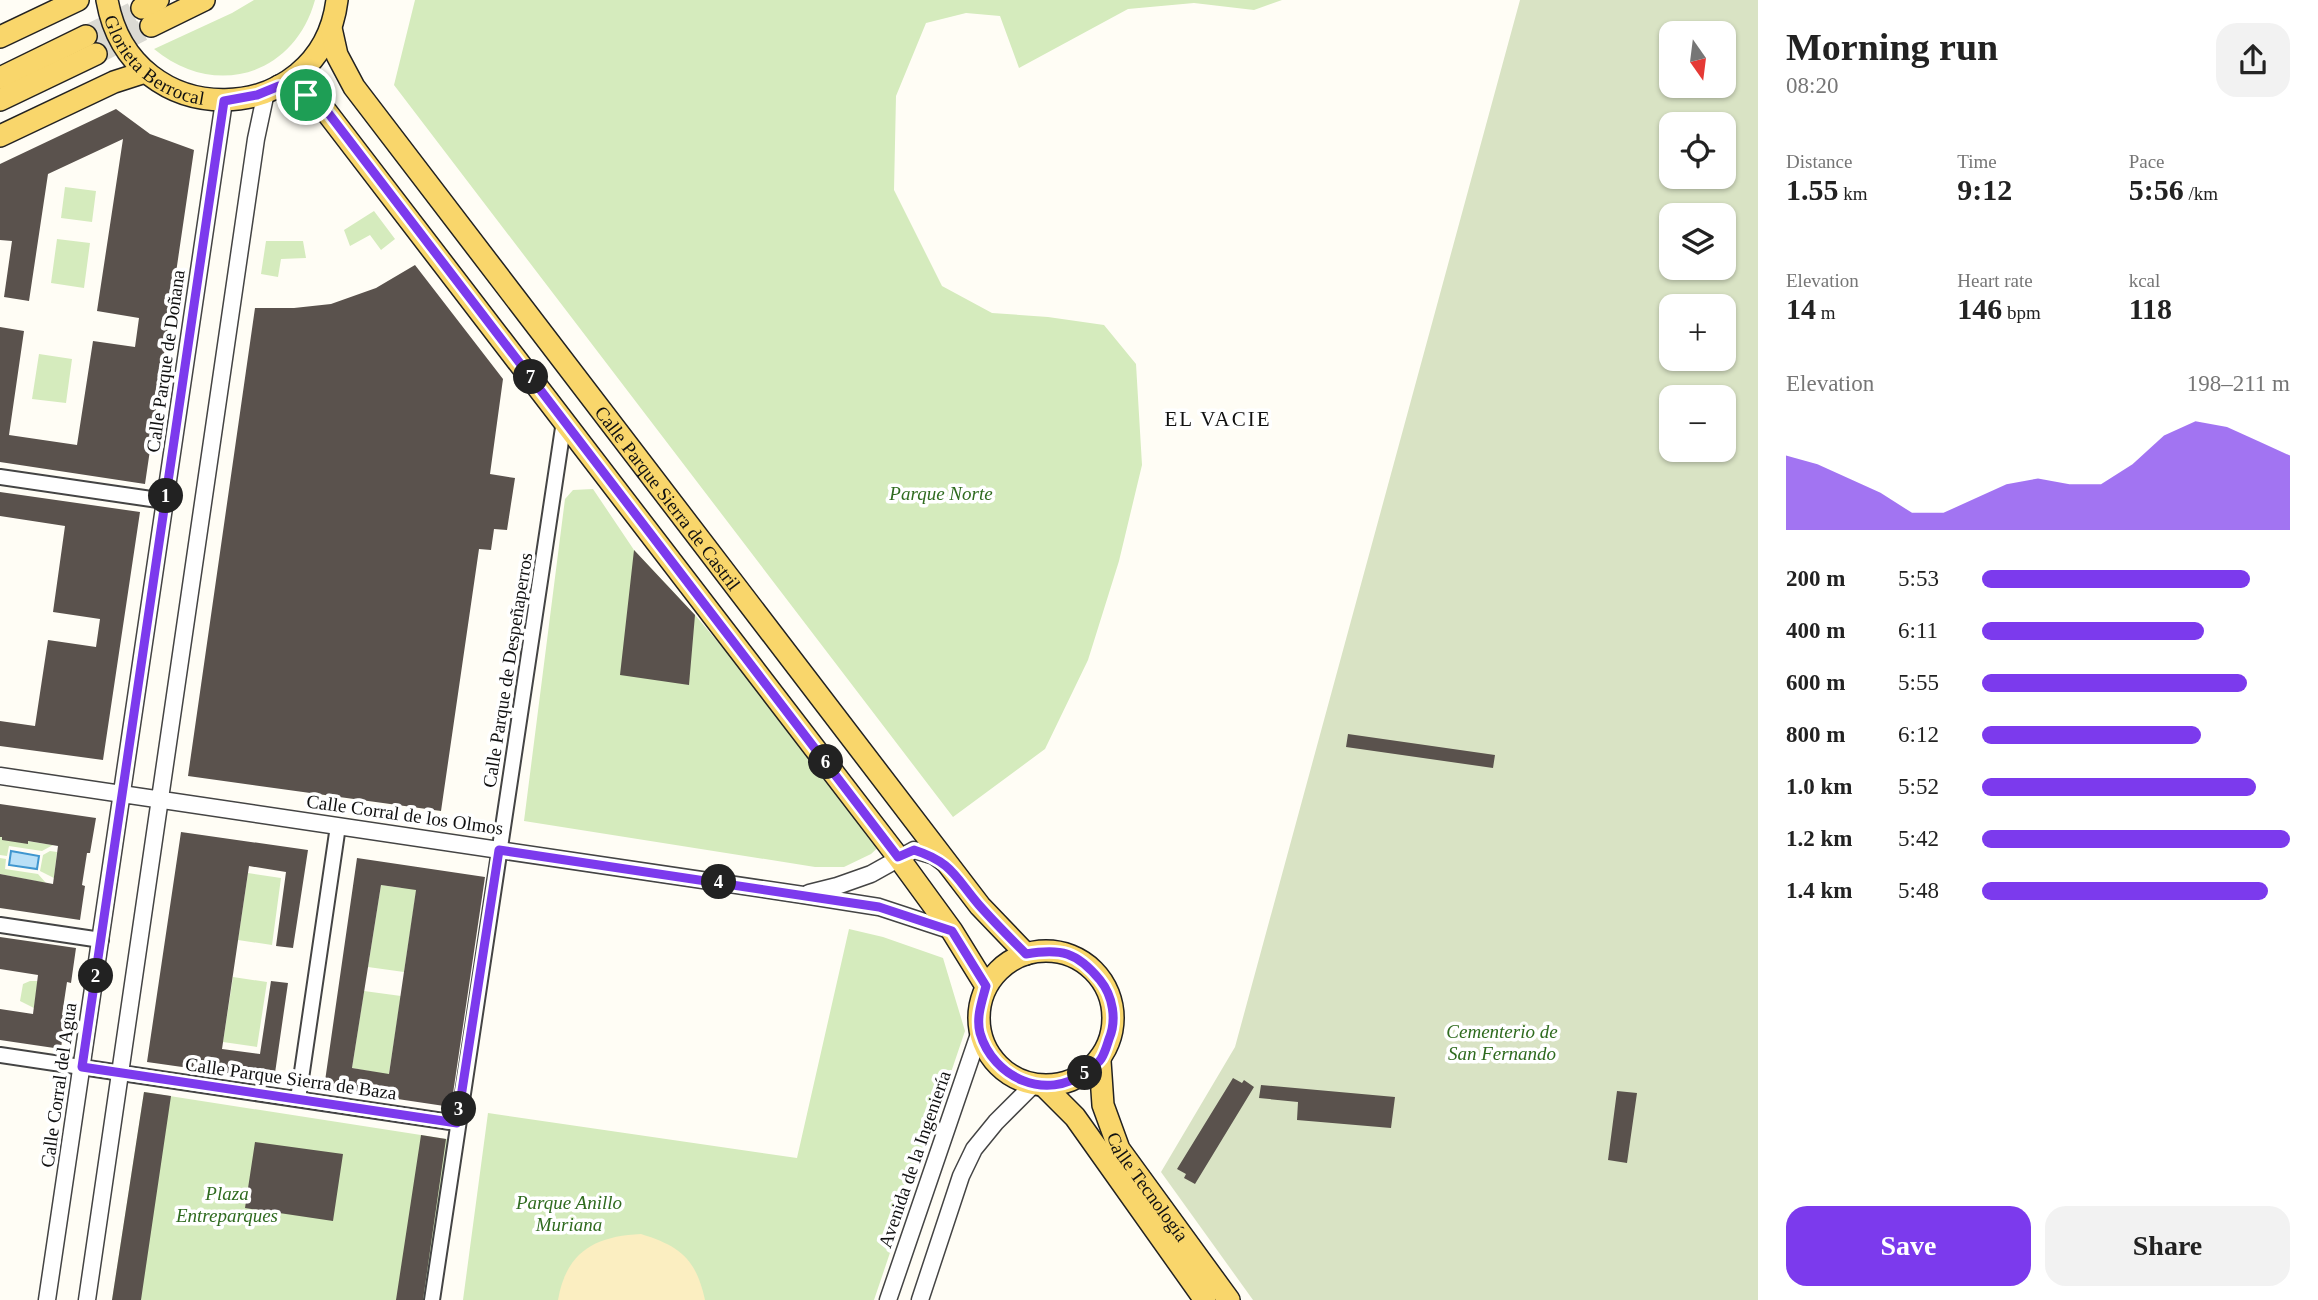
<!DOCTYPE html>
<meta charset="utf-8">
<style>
body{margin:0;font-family:"Times New Roman",serif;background:#f2f2f2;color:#222;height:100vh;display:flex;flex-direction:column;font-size:26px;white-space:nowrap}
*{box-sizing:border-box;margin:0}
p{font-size:23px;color:#767676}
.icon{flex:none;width:38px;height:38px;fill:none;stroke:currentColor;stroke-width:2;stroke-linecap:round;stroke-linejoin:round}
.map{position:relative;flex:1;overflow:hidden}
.side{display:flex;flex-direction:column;background:#fff;width:560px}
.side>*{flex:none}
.needle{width:46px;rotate:166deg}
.controls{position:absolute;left:1659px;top:21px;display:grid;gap:14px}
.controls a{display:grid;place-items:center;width:77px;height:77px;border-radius:14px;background:#fff;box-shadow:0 2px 5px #0004;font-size:35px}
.pin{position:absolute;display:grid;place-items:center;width:60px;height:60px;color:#fff;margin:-30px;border:4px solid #fff;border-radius:50%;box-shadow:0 2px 7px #0007}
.km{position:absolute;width:35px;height:35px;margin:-18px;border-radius:50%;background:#222;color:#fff;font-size:19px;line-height:35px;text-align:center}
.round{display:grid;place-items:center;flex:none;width:74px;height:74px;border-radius:21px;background:#f2f2f2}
.overview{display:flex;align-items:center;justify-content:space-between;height:119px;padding:0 28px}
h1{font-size:38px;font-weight:800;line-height:52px}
.stats{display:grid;grid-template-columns:repeat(3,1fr);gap:10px;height:119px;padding:7px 28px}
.stats div{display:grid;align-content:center}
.stats b{font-size:30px;font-weight:800}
.stats small{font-size:19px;font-weight:400}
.stats p{font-size:19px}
.chart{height:196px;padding:14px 28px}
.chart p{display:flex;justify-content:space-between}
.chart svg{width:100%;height:126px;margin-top:7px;fill:#7c3aed;opacity:.7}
.button{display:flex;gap:14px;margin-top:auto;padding:14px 28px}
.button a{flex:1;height:80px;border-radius:21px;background:#7c3aed;color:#fff;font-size:28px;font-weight:800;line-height:80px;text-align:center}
.button a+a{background:#f2f2f2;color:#222}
ul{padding:0 28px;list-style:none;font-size:23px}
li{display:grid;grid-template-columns:112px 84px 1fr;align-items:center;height:52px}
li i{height:18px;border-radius:9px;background:#7c3aed}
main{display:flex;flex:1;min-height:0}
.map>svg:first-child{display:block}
.green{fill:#d5ebbd}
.sand{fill:#fbeec1}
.cemetery{fill:#d9e3c4;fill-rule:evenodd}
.water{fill:#b9e0f7;stroke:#3f96cf;stroke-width:2}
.building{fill:#5a524d;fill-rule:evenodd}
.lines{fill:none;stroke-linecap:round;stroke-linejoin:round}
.primary-tunnel{stroke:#dbdad3;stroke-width:21;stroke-dasharray:21 10;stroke-linecap:butt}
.minor-casing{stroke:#444;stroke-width:18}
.tertiary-casing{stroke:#444;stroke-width:19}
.primary-casing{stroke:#222;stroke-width:24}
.minor{stroke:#fff;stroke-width:14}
.tertiary{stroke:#fff;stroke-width:16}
.primary{stroke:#f9d66b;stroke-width:21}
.route-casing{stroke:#fff;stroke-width:14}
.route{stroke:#7c3aed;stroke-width:9}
.labels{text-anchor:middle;stroke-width:7;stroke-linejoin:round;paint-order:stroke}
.street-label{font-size:19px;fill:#111;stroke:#fff}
.park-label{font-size:19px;font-style:italic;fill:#2f6b1f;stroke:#fff}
.neighbourhood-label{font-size:21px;letter-spacing:2px;fill:#111;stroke:#fff}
</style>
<main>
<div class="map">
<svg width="1758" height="1300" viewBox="0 0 1758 1300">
<rect width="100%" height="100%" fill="#fffdf5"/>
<path class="green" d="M 254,0 L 315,0 C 294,76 214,99 154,49 L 232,13 Z
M 415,0 L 1282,0 L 1254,10 L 1194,3 L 1128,9 L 1019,68 L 1000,16 L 966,13 L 926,23 L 896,96 L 894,190 L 942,286 L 992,313 L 1048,317 L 1104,325 L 1136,364 L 1142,465 L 1119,561 L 1088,660 L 1045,749 L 953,817 L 394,85 Z
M 65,187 L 96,191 L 92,222 L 61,218 Z
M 374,211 L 395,239 L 381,250 L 370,235 L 350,246 L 344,230 Z
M 57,239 L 90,243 L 84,288 L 51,283 Z
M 266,241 L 303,241 L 306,258 L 281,259 L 278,277 L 261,274 Z
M 39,354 L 72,359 L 66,403 L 32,399 Z
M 593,489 L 634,550 L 695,615 L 886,840 L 871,854 L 844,867 L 815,867 L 524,821 L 565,499 L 573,490 Z
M 0,837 L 53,845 L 42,851 L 9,846 L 7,856 L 0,855 Z
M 50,851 L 57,852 L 54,878 L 40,871 L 43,855 Z
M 0,858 L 6,859 L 5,869 L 38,874 L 46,883 L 0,874 Z
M 248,873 L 281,878 L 272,945 L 238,940 Z
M 418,879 L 404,972 L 368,967 L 381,885 L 401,888 L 403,880 Z
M 849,929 L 883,937 L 943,958 L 965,1031 L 874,1300 L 463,1300 L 488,1113 L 797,1158 Z
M 233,977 L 267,982 L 257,1047 L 223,1042 Z
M 30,981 L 38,981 L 34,1008 L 20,1001 L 23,984 Z
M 364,991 L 401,996 L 387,1086 L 374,1072 L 352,1068 Z
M 144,1092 L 453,1140 L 428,1300 L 112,1300 Z"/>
<path class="sand" d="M 641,1234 C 680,1246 696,1259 705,1300 L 558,1300 C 566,1252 595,1236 641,1234 Z"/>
<path class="cemetery" d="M 1520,0 L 1758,0 L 1758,1300 L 1253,1300 L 1161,1172 L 1235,1047 ZM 1671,33 L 1724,33 L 1724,86 L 1671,86 ZM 1671,124 L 1724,124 L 1724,177 L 1671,177 ZM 1671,215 L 1724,215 L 1724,268 L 1671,268 ZM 1671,306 L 1724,306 L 1724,359 L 1671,359 ZM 1671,397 L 1724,397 L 1724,450 L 1671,450 Z"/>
<path class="water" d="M 11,851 L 39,856 L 37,869 L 9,865 Z"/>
<path class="building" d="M 116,109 L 150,134 L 194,150 L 145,484 L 0,462 L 0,327 L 24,331 L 9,435 L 77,445 L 93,341 L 135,347 L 139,318 L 97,311 L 123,139 L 48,174 L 29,301 L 4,297 L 12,241 L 0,240 L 0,164 Z
M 415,265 L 503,379 L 490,474 L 515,478 L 507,530 L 494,529 L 491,550 L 479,549 L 441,811 L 188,776 L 255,308 L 294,308 L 331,304 L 376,288 Z
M 0,492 L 140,512 L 103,760 L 0,746 L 0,721 L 35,726 L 48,640 L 96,647 L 100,619 L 53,612 L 65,526 L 0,516 Z
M 634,550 L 695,615 L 689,685 L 620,675 Z
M 1348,734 L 1495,755 L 1493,768 L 1346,747 Z
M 0,804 L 96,818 L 90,853 L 87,853 L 82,885 L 85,886 L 80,920 L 0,908 L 0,874 L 53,884 L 58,846 L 28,841 L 28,844 L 2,840 L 2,837 L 0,837 Z
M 181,832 L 308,850 L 293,948 L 276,946 L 286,872 L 249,866 L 222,1049 L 260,1054 L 271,981 L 288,983 L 274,1080 L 147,1062 Z
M 357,858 L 485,877 L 451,1107 L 324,1088 ZM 381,885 L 416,890 L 389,1074 L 352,1068 Z
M 0,937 L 76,948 L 71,983 L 67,982 L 62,1015 L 65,1015 L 61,1049 L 0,1040 L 0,1009 L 33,1014 L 38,975 L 0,969 Z
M 1233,1078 L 1242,1083 L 1244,1080 L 1254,1087 L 1195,1184 L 1184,1178 L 1186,1174 L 1177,1169 Z
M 1261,1085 L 1395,1097 L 1391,1128 L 1297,1120 L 1298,1102 L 1259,1098 Z
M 1617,1091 L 1637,1093 L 1627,1163 L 1608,1160 Z
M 144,1092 L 171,1096 L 141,1300 L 112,1300 Z
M 421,1135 L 446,1139 L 423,1300 L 396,1300 Z
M 255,1142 L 343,1154 L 333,1221 L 245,1208 Z"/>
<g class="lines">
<path class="primary-tunnel" d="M 86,36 L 142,8
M 96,54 L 151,26"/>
<g class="minor-casing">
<path id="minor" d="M 0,477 L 165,501
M 0,925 L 101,940
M 0,1055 L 457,1123
M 298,1099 L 338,826
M 432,1300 L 564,421"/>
</g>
<g class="tertiary-casing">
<path id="tertiary" d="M 0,776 L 803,895 L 879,907 L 952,931
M 809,893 L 837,886 L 871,874 L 914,850 L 934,856 L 945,864
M 47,1300 L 224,101
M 87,1300 L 256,139 L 266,92
M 888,1300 L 980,1031
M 920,1300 L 961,1176 L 974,1149 L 996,1122 L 1033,1085"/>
</g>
<g class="primary-casing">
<g id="primary">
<path id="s1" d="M 107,0 C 131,136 321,130 337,0"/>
<path d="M 142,8 L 158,0"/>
<path d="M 151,26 L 204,0"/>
<path id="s2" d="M 331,28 L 337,55 L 354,87 L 980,906 L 1026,954"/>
<path d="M 0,37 L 78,0"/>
<path d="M 0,78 L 86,36"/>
<path d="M 279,86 L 306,95 L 325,110 L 898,857 L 952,931 L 986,986"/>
<path d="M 0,100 L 96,54"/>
<path d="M 0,136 L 114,82 L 145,72"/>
<circle cx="1046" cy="1018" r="67"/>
<path id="s3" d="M 1100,1061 L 1103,1105 L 1119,1149 L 1229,1300"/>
<path d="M 1044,1086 L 1075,1117 L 1205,1300"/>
</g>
</g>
<use href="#minor" class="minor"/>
<use href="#tertiary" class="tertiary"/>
<use href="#primary" class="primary"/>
</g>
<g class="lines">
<g class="route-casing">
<path id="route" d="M 279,86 L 306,95 L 326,110 L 898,857 L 914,850 C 952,862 955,877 979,905 C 994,922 1010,938 1026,954 C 1061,948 1077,952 1100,980 C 1113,996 1117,1020 1109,1039 C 1107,1045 1105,1053 1101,1059 C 1098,1064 1090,1068 1085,1072 C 1047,1102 993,1078 980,1033 C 976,1017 982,1001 986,986 L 952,931 L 879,907 L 499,850 L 457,1123 L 82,1067 L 224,101 L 257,95 Z"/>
</g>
<use href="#route" class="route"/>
</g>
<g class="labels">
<g class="street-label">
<text dy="7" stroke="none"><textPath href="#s1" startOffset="82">Glorieta Berrocal</textPath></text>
<text transform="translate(165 361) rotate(-82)" y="7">Calle Parque de Doñana</text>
<text dy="7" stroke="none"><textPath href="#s2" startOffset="581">Calle Parque Sierra de Castril</textPath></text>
<text transform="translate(507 670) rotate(-81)" y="7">Calle Parque de Despeñaperros</text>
<text transform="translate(405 814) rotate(8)" y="7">Calle Corral de los Olmos</text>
<text transform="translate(291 1078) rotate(8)" y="7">Calle Parque Sierra de Baza</text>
<text transform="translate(58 1085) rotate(-82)" y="7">Calle Corral del Agua</text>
<text transform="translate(914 1159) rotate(-71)" y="7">Avenida de la Ingeniería</text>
<text dy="7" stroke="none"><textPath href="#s3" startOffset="138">Calle Tecnología</textPath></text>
</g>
<g class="park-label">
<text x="941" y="500">Parque Norte</text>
<text x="1502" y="1038">Cementerio de<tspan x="1502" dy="22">San Fernando</tspan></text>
<text x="227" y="1200">Plaza<tspan x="227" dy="22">Entreparques</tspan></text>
<text x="569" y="1209">Parque Anillo<tspan x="569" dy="22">Muriana</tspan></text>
</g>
<g class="neighbourhood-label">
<text x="1218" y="426">EL VACIE</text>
</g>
</g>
</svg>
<div class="controls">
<a><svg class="needle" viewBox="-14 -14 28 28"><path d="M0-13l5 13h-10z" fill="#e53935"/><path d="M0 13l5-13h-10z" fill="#767676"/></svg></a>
<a><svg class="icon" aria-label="locate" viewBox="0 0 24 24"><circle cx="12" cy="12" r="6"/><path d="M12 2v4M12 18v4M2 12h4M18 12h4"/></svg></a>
<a><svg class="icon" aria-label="layers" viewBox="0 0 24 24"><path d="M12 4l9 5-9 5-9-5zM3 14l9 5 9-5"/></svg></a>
<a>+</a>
<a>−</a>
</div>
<div class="pin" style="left:306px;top:95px;background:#1e9e55"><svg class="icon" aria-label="arrive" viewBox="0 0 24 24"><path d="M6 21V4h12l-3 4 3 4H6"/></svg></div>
<b class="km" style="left:166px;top:496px">1</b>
<b class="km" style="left:96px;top:976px">2</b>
<b class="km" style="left:459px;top:1109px">3</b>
<b class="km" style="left:719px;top:882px">4</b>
<b class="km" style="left:1085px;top:1073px">5</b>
<b class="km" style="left:826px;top:762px">6</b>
<b class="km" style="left:531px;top:377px">7</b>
</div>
<section class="side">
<div class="overview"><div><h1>Morning run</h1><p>08:20</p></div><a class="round"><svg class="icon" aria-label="share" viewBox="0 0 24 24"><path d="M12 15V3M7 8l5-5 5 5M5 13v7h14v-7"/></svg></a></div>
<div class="stats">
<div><p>Distance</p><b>1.55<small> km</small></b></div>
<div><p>Time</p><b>9:12</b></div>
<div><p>Pace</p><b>5:56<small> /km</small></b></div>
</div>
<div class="stats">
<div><p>Elevation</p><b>14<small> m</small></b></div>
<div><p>Heart rate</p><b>146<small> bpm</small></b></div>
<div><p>kcal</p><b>118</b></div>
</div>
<div class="chart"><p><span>Elevation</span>198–211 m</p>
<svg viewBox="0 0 160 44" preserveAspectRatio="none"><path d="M0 44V18L10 21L20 26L30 31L40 38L50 38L60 33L70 28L80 26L90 28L100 28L110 21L120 11L130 6L140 8L150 13L160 18V44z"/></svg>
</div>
<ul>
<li><b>200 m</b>5:53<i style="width:87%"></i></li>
<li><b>400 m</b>6:11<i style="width:72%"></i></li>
<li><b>600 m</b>5:55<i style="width:86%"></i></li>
<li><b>800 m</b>6:12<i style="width:71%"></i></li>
<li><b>1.0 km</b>5:52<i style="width:89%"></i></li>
<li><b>1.2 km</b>5:42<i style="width:100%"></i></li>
<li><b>1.4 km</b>5:48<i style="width:93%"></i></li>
</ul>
<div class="button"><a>Save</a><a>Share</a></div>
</section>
</main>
